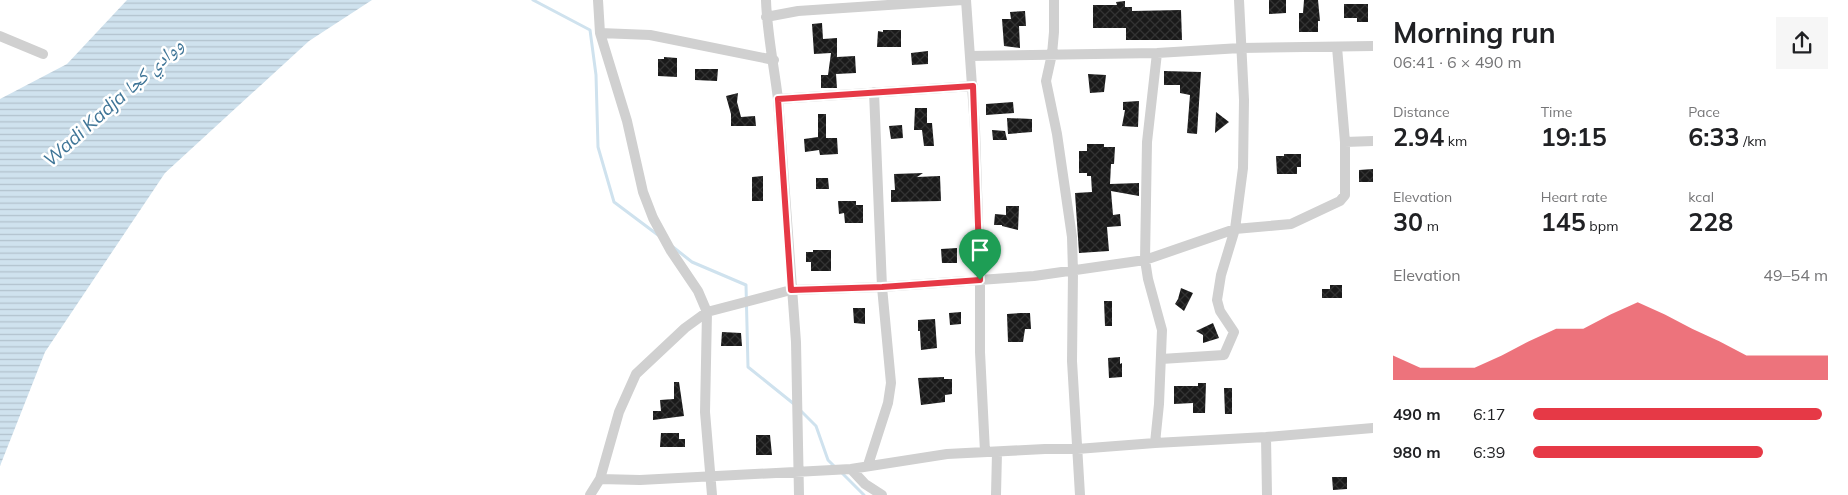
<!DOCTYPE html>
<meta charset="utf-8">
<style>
body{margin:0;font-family:Mulish,"Noto Naskh Arabic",sans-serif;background:#f6f6f6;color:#202124;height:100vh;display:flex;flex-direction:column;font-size:19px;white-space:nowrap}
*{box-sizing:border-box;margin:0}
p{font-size:16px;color:#757577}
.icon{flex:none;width:28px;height:28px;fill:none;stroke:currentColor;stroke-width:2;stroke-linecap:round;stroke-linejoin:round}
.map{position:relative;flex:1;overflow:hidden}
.side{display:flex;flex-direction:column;background:#fff;width:475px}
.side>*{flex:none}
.pin{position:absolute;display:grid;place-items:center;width:42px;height:42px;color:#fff;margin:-51px -21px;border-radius:50% 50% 50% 0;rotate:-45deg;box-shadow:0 0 5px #0007}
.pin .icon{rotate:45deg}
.round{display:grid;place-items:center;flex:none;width:52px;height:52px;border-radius:0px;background:#f6f6f6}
.head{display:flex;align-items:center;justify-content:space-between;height:85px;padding:0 20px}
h1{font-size:28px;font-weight:700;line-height:38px}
.stats{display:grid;grid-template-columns:repeat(3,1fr);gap:8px;height:85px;padding:5px 20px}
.stats div{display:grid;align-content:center}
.stats b{font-size:25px;font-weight:700}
.stats small{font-size:14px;font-weight:400}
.stats p{font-size:14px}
.chart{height:140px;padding:10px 20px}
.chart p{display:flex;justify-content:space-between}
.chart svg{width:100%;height:90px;margin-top:5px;fill:#e63946;opacity:.7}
ul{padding:0 20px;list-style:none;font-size:16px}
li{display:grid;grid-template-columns:80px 60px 1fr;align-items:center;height:38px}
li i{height:12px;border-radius:6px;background:#e63946}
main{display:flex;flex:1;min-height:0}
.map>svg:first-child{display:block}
.water{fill:url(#water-rules)}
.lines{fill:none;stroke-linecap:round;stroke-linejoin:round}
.stream{stroke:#cfe2ee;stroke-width:3}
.building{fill:url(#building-cross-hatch)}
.minor{stroke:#d0d0d0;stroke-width:10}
.route-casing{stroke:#fff;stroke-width:10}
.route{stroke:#e63946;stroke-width:6}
.labels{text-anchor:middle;stroke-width:5;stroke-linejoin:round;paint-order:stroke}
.water-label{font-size:19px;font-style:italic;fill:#3f7597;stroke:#fff}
</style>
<main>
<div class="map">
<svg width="1373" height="495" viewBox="0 0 1373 495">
<defs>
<pattern id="water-rules" width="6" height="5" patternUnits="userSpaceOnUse" patternTransform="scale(1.25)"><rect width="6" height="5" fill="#cfe2ee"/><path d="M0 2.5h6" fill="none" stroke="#b2c2cd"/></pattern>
<pattern id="building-cross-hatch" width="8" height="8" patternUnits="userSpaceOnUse" patternTransform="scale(1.25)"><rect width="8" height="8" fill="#1a1a1a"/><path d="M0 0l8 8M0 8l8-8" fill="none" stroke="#333"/></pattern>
</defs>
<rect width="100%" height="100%" fill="#fff"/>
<path class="water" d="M 127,0 L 372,0 L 309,41 L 165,173 L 45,352 L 0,466 L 0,99 L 67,64 Z"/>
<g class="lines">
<path class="stream" d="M 533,0 L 590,30 L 596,75 L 598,147 L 614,202 L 658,235
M 673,247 L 692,262 L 746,285 L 748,367 L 794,404
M 800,410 L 816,426 L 828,460 L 835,467
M 842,473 L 864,495"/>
</g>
<path class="building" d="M 1269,0 L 1286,0 L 1286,13 L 1269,14 Z
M 1304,0 L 1318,0 L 1320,21 L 1318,21 L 1318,32 L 1299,32 L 1299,13 L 1303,13 Z
M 1125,1 L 1125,7 L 1132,7 L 1132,11 L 1181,10 L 1182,40 L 1126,40 L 1126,28 L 1093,28 L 1093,5 L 1117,5 L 1116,2 Z
M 1344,4 L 1368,4 L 1368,22 L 1357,22 L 1357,18 L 1344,18 Z
M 1025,11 L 1026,26 L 1019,26 L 1020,48 L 1004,46 L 1002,19 L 1011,19 L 1010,12 Z
M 822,23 L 823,39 L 837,38 L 837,57 L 855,56 L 856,73 L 836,74 L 837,88 L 821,88 L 821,75 L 828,75 L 831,53 L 814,54 L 812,24 Z
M 883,30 L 901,30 L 901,47 L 877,47 L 878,31 L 883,32 Z
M 928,51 L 928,64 L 912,65 L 911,53 Z
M 664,57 L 677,58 L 677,77 L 658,76 L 658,59 L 664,59 Z
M 695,69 L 718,69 L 717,81 L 695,80 Z
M 1164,71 L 1201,72 L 1197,134 L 1187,133 L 1190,95 L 1180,93 L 1180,85 L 1164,85 Z
M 1088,74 L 1106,75 L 1104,92 L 1090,93 Z
M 738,93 L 737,102 L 741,117 L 755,116 L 756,126 L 731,126 L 731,114 L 726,96 Z
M 1139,101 L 1138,127 L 1122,126 L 1125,110 L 1123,110 L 1123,102 Z
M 1013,102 L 1014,113 L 986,115 L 986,104 Z
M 915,108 L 927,108 L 927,123 L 932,123 L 934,146 L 924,146 L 922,130 L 914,130 Z
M 1216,112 L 1229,122 L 1215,133 Z
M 818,114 L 826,114 L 826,138 L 837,138 L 838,154 L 820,155 L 819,150 L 805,152 L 804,139 L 818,137 Z
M 1007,118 L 1032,119 L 1032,132 L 1008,134 Z
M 902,125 L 903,138 L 891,139 L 889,126 Z
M 992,130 L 1005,131 L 1007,140 L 993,140 Z
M 1087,144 L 1104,144 L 1104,147 L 1115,147 L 1114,164 L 1111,164 L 1110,184 L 1139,183 L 1139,196 L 1111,191 L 1113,215 L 1120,214 L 1121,226 L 1107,227 L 1109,251 L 1079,253 L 1075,193 L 1092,192 L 1091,176 L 1087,176 L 1087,173 L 1079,173 L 1079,151 L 1087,151 Z
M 1284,154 L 1301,154 L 1301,167 L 1297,167 L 1297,174 L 1277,174 L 1276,156 L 1284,156 Z
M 1373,169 L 1373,182 L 1359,182 L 1359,170 Z
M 923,173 L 917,177 L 940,176 L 941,201 L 891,202 L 891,190 L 895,190 L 894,174 Z
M 763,176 L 763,201 L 752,201 L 752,177 Z
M 816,178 L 828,178 L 829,189 L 816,189 Z
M 838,201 L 856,201 L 856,205 L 863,205 L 863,223 L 845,223 L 844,213 L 839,214 Z
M 1006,206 L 1019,206 L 1018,230 L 1002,226 L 1002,225 L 994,225 L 995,214 L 1006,215 Z
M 957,248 L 957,263 L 942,263 L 941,249 Z
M 813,250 L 831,250 L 831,271 L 811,271 L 811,262 L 806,262 L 806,252 L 813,252 Z
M 1330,285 L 1342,285 L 1342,298 L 1322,298 L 1322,289 L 1330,289 Z
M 1181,288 L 1193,293 L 1184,311 L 1175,304 L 1178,299 Z
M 1104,301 L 1112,301 L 1112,326 L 1105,326 Z
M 853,308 L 865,308 L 865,324 L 854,323 Z
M 961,312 L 961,324 L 950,325 L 949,313 Z
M 1021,313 L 1030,313 L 1031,329 L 1025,329 L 1023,342 L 1008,342 L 1007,314 Z
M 935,319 L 937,348 L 921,350 L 920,331 L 918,331 L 918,320 Z
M 1213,323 L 1219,338 L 1203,343 L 1203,335 L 1196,331 Z
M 722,332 L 741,333 L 742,346 L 721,346 Z
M 1120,357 L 1120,364 L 1122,363 L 1122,377 L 1109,378 L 1108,358 Z
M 944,377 L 944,379 L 952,379 L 952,394 L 945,395 L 945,402 L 921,405 L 918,378 Z
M 674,382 L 679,382 L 684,416 L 653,420 L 653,411 L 661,411 L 660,400 L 674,399 Z
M 1198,383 L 1206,383 L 1205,413 L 1193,413 L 1193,403 L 1174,404 L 1174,386 L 1198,386 Z
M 1224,388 L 1232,388 L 1232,414 L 1225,414 Z
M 661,433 L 679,433 L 679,439 L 685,439 L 685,447 L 660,447 Z
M 756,435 L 770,435 L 772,455 L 756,455 Z
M 1332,477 L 1347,477 L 1347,489 L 1333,490 Z"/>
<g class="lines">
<path class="minor" d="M 598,0 L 600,33 L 627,121 L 643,192 L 653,218 L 671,251 L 698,291 L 707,312 L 705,412 L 712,495
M 766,0 C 767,33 774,66 778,99 L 796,342 L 799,495
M 966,0 L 975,129 L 980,280 L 980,352 L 985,452
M 1054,0 L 1054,32 L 1052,54 L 1046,81 L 1057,134 L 1072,237 L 1073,272 L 1072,361 L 1080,495
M 766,17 L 798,11 L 963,0
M 600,33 L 650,35 L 774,60
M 0,36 L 43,54
M 970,56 L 1157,53 L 1241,48 L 1373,46
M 778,99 L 973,86
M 1345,142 L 1373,141
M 1161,359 L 1224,355 L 1234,332 L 1220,311 L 1217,300 L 1221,275 L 1235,229 L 1243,168 L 1244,100 L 1239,0
M 1266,437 L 1267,495
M 1155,443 L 1159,404 L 1162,330 L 1148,279 L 1145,260 L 1147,142 L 1157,53
M 868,465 L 888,403 L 891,383 L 882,287 L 874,92
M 851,469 L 865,484 L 882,495
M 600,479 L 640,480 L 851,469 L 947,454 L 1045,449 L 1077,449 L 1155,443 L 1266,437 L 1373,428
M 590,495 L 600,479 L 619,412 L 636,374 L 685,328 L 707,312 L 791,290 L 882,287 L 1034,276 L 1145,260 L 1235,229 L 1291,224 L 1340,201 L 1345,195 L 1345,142 L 1337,47
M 996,495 L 997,452"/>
</g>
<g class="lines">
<g class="route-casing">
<path id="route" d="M 973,86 L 980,280 L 882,287 L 791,290 L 778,99 Z"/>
</g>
<use href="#route" class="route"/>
</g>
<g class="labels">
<g class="water-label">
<text transform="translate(113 102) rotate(-42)" y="7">Wadi Kadja ووادي كجا</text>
</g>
</g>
</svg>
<div class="pin" style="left:980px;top:280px;background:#1e9e55"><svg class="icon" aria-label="arrive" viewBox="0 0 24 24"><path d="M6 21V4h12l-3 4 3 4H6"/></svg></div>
</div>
<section class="side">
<div class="head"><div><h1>Morning run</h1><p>06:41 · 6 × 490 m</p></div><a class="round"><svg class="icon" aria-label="share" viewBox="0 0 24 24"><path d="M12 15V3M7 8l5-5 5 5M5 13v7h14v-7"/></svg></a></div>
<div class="stats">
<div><p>Distance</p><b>2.94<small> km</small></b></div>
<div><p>Time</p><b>19:15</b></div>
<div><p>Pace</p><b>6:33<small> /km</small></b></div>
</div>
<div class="stats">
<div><p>Elevation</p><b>30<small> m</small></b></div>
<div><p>Heart rate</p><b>145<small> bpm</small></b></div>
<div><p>kcal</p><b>228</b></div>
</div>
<div class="chart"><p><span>Elevation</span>49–54 m</p>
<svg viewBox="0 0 160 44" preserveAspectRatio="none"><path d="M0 44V32L10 38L20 38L30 38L40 32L50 25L60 19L70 19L80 12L90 6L100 12L110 19L120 25L130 32L140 32L150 32L160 32V44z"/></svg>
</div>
<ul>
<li><b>490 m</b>6:17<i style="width:98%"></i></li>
<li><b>980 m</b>6:39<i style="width:78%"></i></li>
</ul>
</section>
</main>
